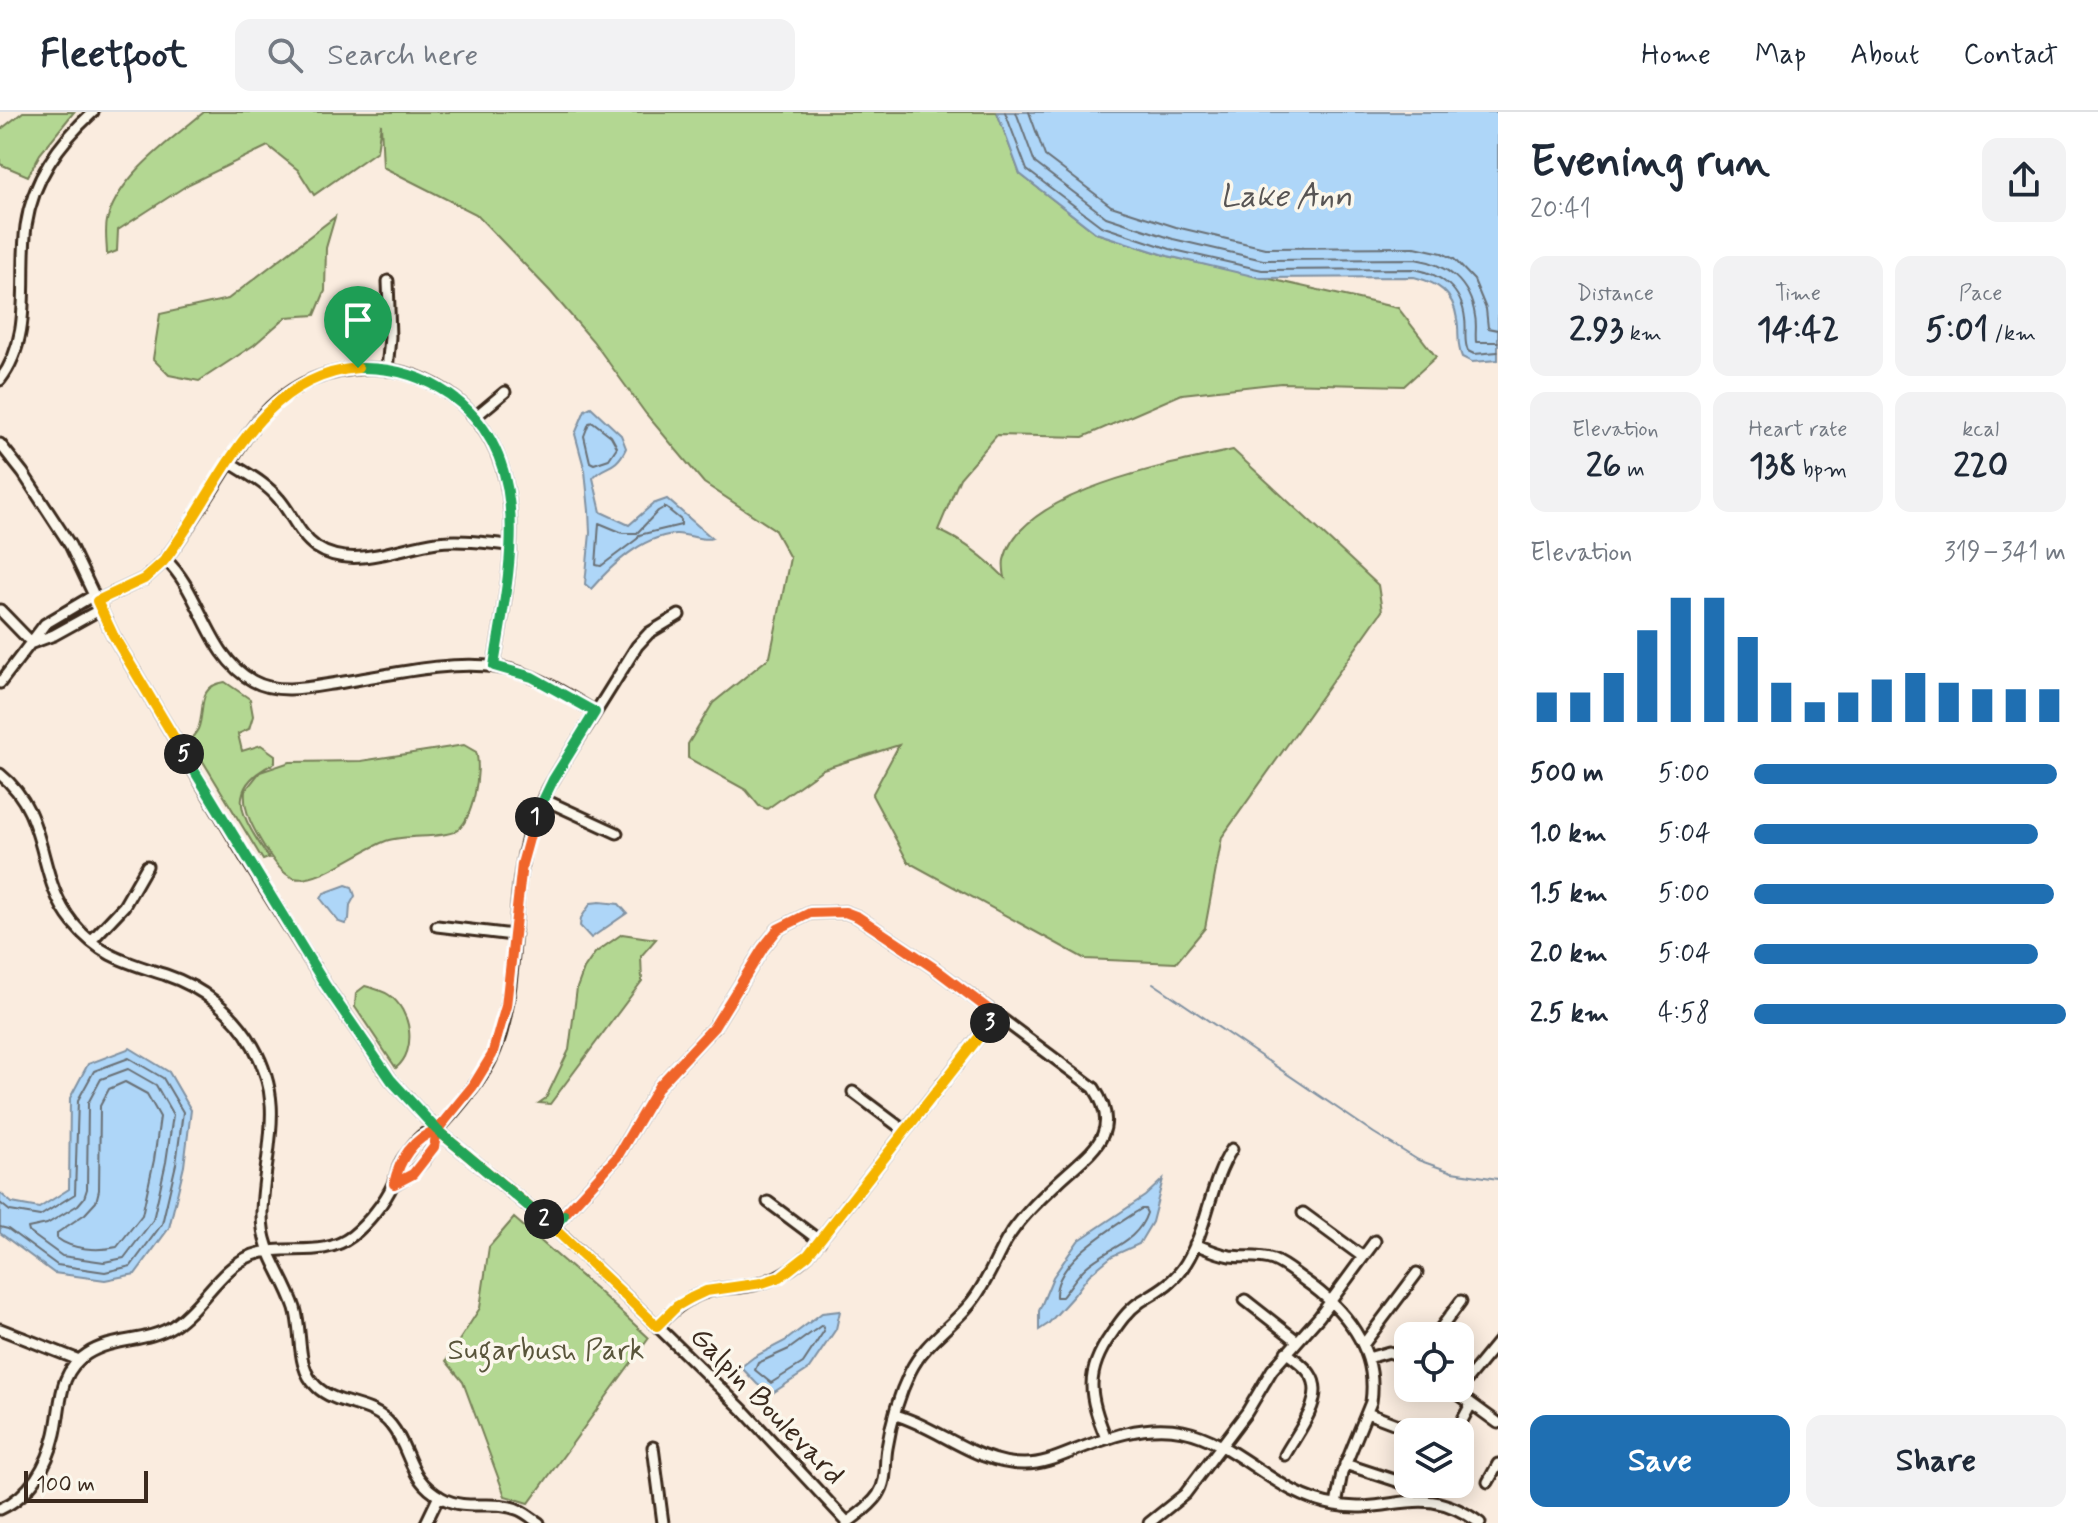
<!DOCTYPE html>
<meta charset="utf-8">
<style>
body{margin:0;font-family:Mynerve,sans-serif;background:#f2f2f3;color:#1f2937;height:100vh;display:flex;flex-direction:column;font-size:30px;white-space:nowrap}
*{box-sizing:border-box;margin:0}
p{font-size:26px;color:#747a83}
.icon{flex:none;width:44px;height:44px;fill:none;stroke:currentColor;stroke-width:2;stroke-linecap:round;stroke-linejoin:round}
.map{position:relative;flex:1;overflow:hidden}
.panel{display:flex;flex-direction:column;background:#fff;width:600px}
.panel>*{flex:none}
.fabs{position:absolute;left:1394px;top:1210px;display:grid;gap:16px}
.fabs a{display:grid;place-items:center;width:80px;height:80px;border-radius:16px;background:#fff;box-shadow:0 4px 20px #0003;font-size:40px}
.scale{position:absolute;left:24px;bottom:20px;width:124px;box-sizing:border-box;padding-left:8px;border:4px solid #3b2a1e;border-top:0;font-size:22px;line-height:28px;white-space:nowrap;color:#3b2a1e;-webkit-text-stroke:6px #fbf7ec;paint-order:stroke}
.pin{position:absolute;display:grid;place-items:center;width:68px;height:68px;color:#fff;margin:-82px -34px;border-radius:50% 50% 50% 0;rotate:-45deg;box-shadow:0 0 8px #0007}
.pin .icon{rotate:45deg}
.km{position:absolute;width:40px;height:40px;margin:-20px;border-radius:50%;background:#222;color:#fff;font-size:22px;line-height:40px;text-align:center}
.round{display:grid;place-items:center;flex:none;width:84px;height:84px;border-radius:16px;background:#f2f2f3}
.summary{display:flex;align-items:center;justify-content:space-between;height:136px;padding:0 32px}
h1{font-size:44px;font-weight:700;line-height:60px}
.metrics{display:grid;grid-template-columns:repeat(3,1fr);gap:12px;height:136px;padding:8px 32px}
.metrics div{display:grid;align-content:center;border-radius:16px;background:#f2f2f3;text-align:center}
.metrics b{font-size:34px;font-weight:700}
.metrics small{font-size:22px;font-weight:400}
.metrics p{font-size:22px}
.chart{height:224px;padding:16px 32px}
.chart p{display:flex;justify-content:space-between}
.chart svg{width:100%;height:144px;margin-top:8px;stroke:#1f6fb2;stroke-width:6}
.cta{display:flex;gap:16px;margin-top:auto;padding:16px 32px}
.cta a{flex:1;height:92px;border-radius:16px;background:#1f6fb2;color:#fff;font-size:32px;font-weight:700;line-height:92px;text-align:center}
.cta a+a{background:#f2f2f3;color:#1f2937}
ul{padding:0 32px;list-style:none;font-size:26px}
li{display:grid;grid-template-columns:128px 96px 1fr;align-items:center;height:60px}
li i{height:20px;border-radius:10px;background:#1f6fb2}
header{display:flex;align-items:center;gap:48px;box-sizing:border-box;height:112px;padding:0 40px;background:#fff;border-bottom:2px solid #e0e1e3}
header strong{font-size:38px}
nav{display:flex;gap:44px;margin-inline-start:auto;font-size:28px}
.search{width:560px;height:72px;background:#f2f2f3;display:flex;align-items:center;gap:20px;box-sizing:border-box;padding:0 28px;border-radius:16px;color:#747a83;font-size:30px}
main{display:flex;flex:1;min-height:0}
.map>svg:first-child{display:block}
.green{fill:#b3d792;stroke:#778058;stroke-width:2}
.water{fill:#aed6f8;stroke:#8091a1;stroke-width:2}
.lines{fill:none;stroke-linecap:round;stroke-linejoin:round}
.shore{stroke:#696f75;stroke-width:2}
.stream{stroke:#8091a1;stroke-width:2}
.minor-casing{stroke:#3b2a1e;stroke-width:15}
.minor{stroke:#fbf7ec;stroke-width:9}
.split-1-casing{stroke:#fff;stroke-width:16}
.split-2-casing{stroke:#fff;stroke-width:16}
.split-3-casing{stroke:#fff;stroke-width:16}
.split-4-casing{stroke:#fff;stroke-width:16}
.split-5-casing{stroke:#fff;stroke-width:16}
.split-6-casing{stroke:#fff;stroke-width:16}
.split-1{stroke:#22a559;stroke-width:10}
.split-2{stroke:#f0652b;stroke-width:10}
.split-3{stroke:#f5b400;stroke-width:10}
.split-4{stroke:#f0652b;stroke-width:10}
.split-5{stroke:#22a559;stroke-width:10}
.split-6{stroke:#f5b400;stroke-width:10}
.labels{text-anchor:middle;stroke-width:7;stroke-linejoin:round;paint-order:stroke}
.park-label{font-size:30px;fill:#59553b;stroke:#fbf7ec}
.street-label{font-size:30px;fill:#3b2a1e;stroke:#fbf7ec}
.water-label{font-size:32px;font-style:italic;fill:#585554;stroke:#fbf7ec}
</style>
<header>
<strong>Fleetfoot</strong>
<div class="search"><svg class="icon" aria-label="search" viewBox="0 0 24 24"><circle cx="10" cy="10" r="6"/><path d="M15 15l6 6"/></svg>Search here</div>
<nav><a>Home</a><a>Map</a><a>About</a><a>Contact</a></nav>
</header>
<main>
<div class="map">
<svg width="1498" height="1411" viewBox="0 0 1498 1411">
<rect width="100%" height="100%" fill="#faecdf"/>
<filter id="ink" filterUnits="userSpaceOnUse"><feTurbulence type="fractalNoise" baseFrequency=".0125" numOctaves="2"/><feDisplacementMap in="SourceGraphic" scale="16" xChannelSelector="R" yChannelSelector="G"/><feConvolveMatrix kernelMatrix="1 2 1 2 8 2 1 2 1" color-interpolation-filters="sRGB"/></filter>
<g filter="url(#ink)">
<path class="green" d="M 23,0 L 74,0 L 40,42 L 28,64 L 0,52 L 0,18 Z
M 204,0 L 997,0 L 1020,62 L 1096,121 L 1168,144 L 1398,196 L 1436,245 L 1404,274 L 1281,271 L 1182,282 L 1083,325 L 997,323 L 960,366 L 938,418 C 965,430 984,445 1005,466 C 1004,460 1003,453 1004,448 C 1020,378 1173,352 1233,338 L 1378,473 L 1382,499 L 1222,725 L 1205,816 L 1176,851 L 1085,847 L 908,750 L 872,683 L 899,633 L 823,657 L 767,697 L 759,694 L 746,678 L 688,646 L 688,632 L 713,591 L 770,545 L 790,446 L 774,417 L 704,371 L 646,302 L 593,229 L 550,179 L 476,102 L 383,55 L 381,12 L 377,39 L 314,83 L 298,58 L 268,34 L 189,72 L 118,118 L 117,139 L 107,143 C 107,131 104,116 108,105 C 122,61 170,29 204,0 Z
M 335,105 L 326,136 L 325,179 L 315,203 L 286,205 L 254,233 L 199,269 L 169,263 L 153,247 L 160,202 L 228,187 Z
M 225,570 L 250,587 L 253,604 L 249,617 L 238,622 L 242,639 L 261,633 L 275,643 L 275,651 C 221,676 243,707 269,746 L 263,748 L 190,628 C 193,624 196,621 198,617 C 206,599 195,574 225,570 Z
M 464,633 L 476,640 C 482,658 473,709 456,719 C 444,726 407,723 389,728 C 364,735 318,773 294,766 C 282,763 271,745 265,736 C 254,718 243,700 245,679 L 260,660 L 290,650 L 361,649 Z
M 622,822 L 656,827 L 641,844 L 642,869 L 550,992 L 539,991 L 546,986 L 569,938 L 577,876 L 584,857 L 595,841 Z
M 365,874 C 373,876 383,879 389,883 C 411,898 418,938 396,956 L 355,895 L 356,881 Z
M 514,1106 L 596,1177 L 649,1226 L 529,1391 L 505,1384 L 463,1270 L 446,1249 L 480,1196 L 489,1135 Z"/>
<path class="water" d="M 997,0 L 1498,0 L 1498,248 L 1472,250 L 1462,245 C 1456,232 1460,221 1457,207 C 1453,180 1438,171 1414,165 L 1261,166 L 1168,144 L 1096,121 L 1020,62 Z
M 591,295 L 621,323 L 626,336 C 615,360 603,352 593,366 L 601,400 L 629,413 L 653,392 L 667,387 L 712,426 C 702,430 687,421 675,422 C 641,425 612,453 591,477 L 585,472 L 590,421 L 589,399 L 585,359 L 575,322 L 585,298 Z
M 346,773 L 352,775 L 355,784 L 350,793 L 349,807 L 345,812 L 339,810 L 321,787 L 324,781 Z
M 600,790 L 619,792 L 627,801 L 591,826 L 580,814 L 581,806 L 591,791 Z
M 130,936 L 169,960 L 191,998 L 184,1054 L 169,1116 L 135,1162 L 105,1168 L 54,1161 L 0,1121 L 0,1081 L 12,1091 L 39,1096 L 69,1077 L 70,986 L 88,952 Z
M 1163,1067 L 1152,1110 L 1139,1132 L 1112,1144 L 1089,1163 L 1074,1183 L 1048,1212 L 1039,1218 L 1039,1199 L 1053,1165 L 1078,1129 L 1145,1084 Z
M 840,1199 L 836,1217 L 809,1257 L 771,1282 L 757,1272 L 741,1255 L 754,1245 L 785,1229 L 822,1201 Z"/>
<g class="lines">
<path class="shore" d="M 1005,0 L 1027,58 L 1101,114 L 1170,137 L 1262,158 L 1414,157 C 1441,162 1462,177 1465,207 C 1467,218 1463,228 1468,239 L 1474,242 L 1498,240
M 1016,0 L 1035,51 L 1106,105 L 1173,127 L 1263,148 L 1415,147 C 1447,152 1470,170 1475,204 C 1477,212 1475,221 1476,230 L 1498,230
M 1029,0 L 1045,44 L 1111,94 L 1176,115 L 1265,136 L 1415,135 L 1442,141 L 1454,147 L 1474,168 L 1486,197 L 1488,216 L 1498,218
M 593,310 L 611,324 L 617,335 L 609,347 L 594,352 L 590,350 L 584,324 L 589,311 Z
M 665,395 L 681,408 L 681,413 L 639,423 L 637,427 L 601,454 L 596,453 L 599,411 L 623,421 L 637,421 L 658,399 Z
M 128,957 L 156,973 L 173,1003 L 166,1050 L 153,1108 L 124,1146 L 104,1150 L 62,1144 L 29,1120 L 28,1116 L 47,1112 L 78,1093 L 84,1086 L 87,1077 L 88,991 L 101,967 Z
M 125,970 L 147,982 L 160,1005 L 154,1048 L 142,1103 L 117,1135 C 98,1139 72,1138 57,1126 L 57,1121 L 85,1102 L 96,1090 L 99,1078 L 100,994 L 109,977 Z
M 0,1091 L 10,1099 L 40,1104 L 75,1082 L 78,988 L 94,959 L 129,946 L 163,966 L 183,1000 L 176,1052 L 162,1112 L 131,1154 L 105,1160 L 57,1153 L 8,1117 L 0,1115
M 1141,1097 L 1145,1097 L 1147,1101 C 1137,1131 1109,1135 1086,1155 C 1077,1163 1070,1175 1062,1185 L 1056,1185 C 1054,1149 1115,1114 1141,1097 Z
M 822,1213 L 824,1219 L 803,1251 L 771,1271 L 755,1258 L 758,1251 L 789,1237 Z"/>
<path class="stream" d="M 1153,871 L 1374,1021 L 1418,1048 L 1452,1060 L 1498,1067"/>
<g class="minor-casing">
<path id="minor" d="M 387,258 L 390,225 L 388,169
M 0,268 C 34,224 19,166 26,114 C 33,67 59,31 93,0
M 475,305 L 505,280
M 0,332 L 23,361 L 70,433 L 113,523 L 247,748 L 326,874 L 391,968 L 437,1018 L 553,1115 L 657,1214 L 742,1297 L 848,1411
M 229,350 C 246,361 266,371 279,387 C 292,402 299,423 316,435 C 352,459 399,435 437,430 C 461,427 486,431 510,433
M 165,447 C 202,481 207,544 253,569 C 280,584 315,574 344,570 C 388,563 451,548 496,555 C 533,560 564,581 595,600
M 97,489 L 144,467 L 163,450 C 188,418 209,382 231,348 C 246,325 261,300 285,283 C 318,259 361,251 401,260 C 424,265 447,278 464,294 C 536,362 507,469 494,554
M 0,498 L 32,531
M 32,531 L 54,523 L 101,497
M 0,571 L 45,512 L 94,483
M 0,662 C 51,703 35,765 73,811 C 101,845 126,850 166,863 C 202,875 234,900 253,934 C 287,994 264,1038 262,1100 C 261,1140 283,1160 295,1196 C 303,1222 295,1255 317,1275 C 338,1295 372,1289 391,1313 C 412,1339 407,1367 442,1386 C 467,1400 494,1387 519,1398 C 526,1401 533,1407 539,1411
M 543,687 L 617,721
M 437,814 L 513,823
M 91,829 L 124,794 L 147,754
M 853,980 L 905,1019
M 394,1072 C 417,1060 433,1044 437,1018
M 768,1090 L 820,1129
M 1303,1101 L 1363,1145
M 553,1115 L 617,1045 L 659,974 L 714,915 L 763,836 L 778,817 L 810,801 L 845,800 L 858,805 L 934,856 L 1094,976 C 1125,1023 1088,1041 1058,1070 C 1039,1088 1019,1107 1006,1129 C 994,1150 986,1173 970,1192 C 950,1216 924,1231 910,1260 C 899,1283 891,1311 887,1336 C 884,1352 888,1368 878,1383 C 870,1395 858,1402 847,1411
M 1195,1132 C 1207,1137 1218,1142 1230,1144 C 1245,1146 1259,1143 1273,1148 C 1284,1152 1294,1161 1304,1168 C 1344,1196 1379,1237 1371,1290 L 1342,1361 L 1336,1393
M 1245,1188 L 1296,1228
M 657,1214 C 671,1200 684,1188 703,1181 C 715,1176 728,1176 740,1175 C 768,1172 787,1162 808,1143 L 996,903
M 0,1217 L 79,1248
M 1435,1224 L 1461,1189
M 1363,1233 L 1417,1161
M 1368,1246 L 1389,1240 L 1408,1247
M 1450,1276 L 1498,1311
M 1456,1281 L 1498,1230
M 1367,1301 L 1417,1320
M 895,1303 C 939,1315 977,1353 1025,1352 C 1041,1352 1056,1346 1071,1340 C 1106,1326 1144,1311 1183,1319 C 1238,1330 1276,1384 1335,1393 C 1395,1403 1420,1368 1480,1411
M 1456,1320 L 1471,1292
M 1106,1326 C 1089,1285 1084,1261 1111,1223 C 1119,1211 1127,1199 1140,1190 C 1158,1179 1174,1171 1186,1151 C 1208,1116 1209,1072 1232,1037
M 653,1335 L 663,1411
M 1285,1343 C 1296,1322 1327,1286 1310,1262 C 1304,1253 1294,1247 1286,1240
M 1345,1352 L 1409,1373
M 1488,1370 L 1498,1352
M 0,1397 C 30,1384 48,1353 55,1322 C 62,1292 57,1261 87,1242 C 113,1225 146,1231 173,1214 C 203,1194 220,1155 253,1143 C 286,1131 322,1147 352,1124 C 367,1112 385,1090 393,1072 C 398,1062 397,1054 404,1045 C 410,1038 416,1027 424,1022 C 430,1019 435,1019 440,1015 C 456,998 472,978 485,958 C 524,895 506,788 531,716 C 541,685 559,658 576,631 C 597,599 617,566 637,534 L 649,521 L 679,503
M 426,1411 L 439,1384
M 1149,1411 L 1185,1382 L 1247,1300 L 1272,1258 L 1319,1205 L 1375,1129"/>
</g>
<use href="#minor" class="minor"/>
</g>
</g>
<g class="lines" filter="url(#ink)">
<g class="split-1-casing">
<path id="split-1" d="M 358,256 C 391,255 423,264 450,283 C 539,346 508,463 494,554 L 532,565 L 595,600 L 553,668 L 535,705"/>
</g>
<g class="split-2-casing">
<path id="split-2" d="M 535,705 L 522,752 L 506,894 L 492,943 L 473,974 L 437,1018 L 434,1035 L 413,1062 L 394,1072 C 399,1048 413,1026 437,1018 L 544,1107"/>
</g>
<g class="split-3-casing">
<path id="split-3" d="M 544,1107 L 657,1214 L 677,1194 L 691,1186 L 706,1179 L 762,1171 L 780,1165 L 808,1143 L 990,911"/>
</g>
<g class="split-4-casing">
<path id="split-4" d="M 564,1103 L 617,1045 L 659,974 L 714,915 L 763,836 L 778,817 L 810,801 L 845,800 L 858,805 L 934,856 L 996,903 L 990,911"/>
</g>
<g class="split-5-casing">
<path id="split-5" d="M 184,642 L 326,874 L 391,968 L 437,1018 L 553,1115 L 564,1103"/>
</g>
<g class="split-6-casing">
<path id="split-6" d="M 184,642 L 113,523 L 97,489 L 144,467 L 163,450 C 220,378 253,265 358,256"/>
</g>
<use href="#split-1" class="split-1"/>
<use href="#split-2" class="split-2"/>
<use href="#split-3" class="split-3"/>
<use href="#split-4" class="split-4"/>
<use href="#split-5" class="split-5"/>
<use href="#split-6" class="split-6"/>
</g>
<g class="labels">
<g class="park-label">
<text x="546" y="1247">Sugarbush Park</text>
</g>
<g class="street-label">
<text transform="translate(768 1293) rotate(46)" y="10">Galpin Boulevard</text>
</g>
<g class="water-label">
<text x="1286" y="94">Lake Ann</text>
</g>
</g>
</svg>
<div class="fabs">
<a><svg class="icon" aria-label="locate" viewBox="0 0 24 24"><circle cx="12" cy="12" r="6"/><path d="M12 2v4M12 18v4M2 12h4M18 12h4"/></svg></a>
<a><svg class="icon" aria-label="layers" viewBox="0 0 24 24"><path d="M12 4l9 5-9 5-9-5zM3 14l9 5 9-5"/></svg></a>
</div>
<div class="scale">100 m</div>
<div class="pin" style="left:358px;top:256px;background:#1e9e55"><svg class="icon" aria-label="arrive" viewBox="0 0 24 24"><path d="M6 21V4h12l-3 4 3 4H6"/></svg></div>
<b class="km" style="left:535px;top:705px">1</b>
<b class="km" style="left:544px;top:1107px">2</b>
<b class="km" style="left:990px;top:911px">3</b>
<b class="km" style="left:184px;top:642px">5</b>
</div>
<section class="panel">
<div class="summary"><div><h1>Evening run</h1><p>20:41</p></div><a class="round"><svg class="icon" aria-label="share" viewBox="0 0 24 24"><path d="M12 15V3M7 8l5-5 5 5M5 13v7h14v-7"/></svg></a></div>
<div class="metrics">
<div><p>Distance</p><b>2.93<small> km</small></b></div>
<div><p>Time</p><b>14:42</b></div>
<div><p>Pace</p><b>5:01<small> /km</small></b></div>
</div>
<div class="metrics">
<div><p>Elevation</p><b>26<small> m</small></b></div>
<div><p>Heart rate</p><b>138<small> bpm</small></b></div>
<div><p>kcal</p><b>220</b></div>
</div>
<div class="chart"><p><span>Elevation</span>319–341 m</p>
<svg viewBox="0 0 160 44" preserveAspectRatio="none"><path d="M5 44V35M15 44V35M25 44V29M35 44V16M45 44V6M55 44V6M65 44V18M75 44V32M85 44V38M95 44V35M105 44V31M115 44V29M125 44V32M135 44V34M145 44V34M155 44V34"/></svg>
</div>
<ul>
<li><b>500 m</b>5:00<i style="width:97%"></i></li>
<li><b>1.0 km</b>5:04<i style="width:91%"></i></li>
<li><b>1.5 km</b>5:00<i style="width:96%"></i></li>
<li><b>2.0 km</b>5:04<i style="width:91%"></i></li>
<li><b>2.5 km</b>4:58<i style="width:100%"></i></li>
</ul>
<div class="cta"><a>Save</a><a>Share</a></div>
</section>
</main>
